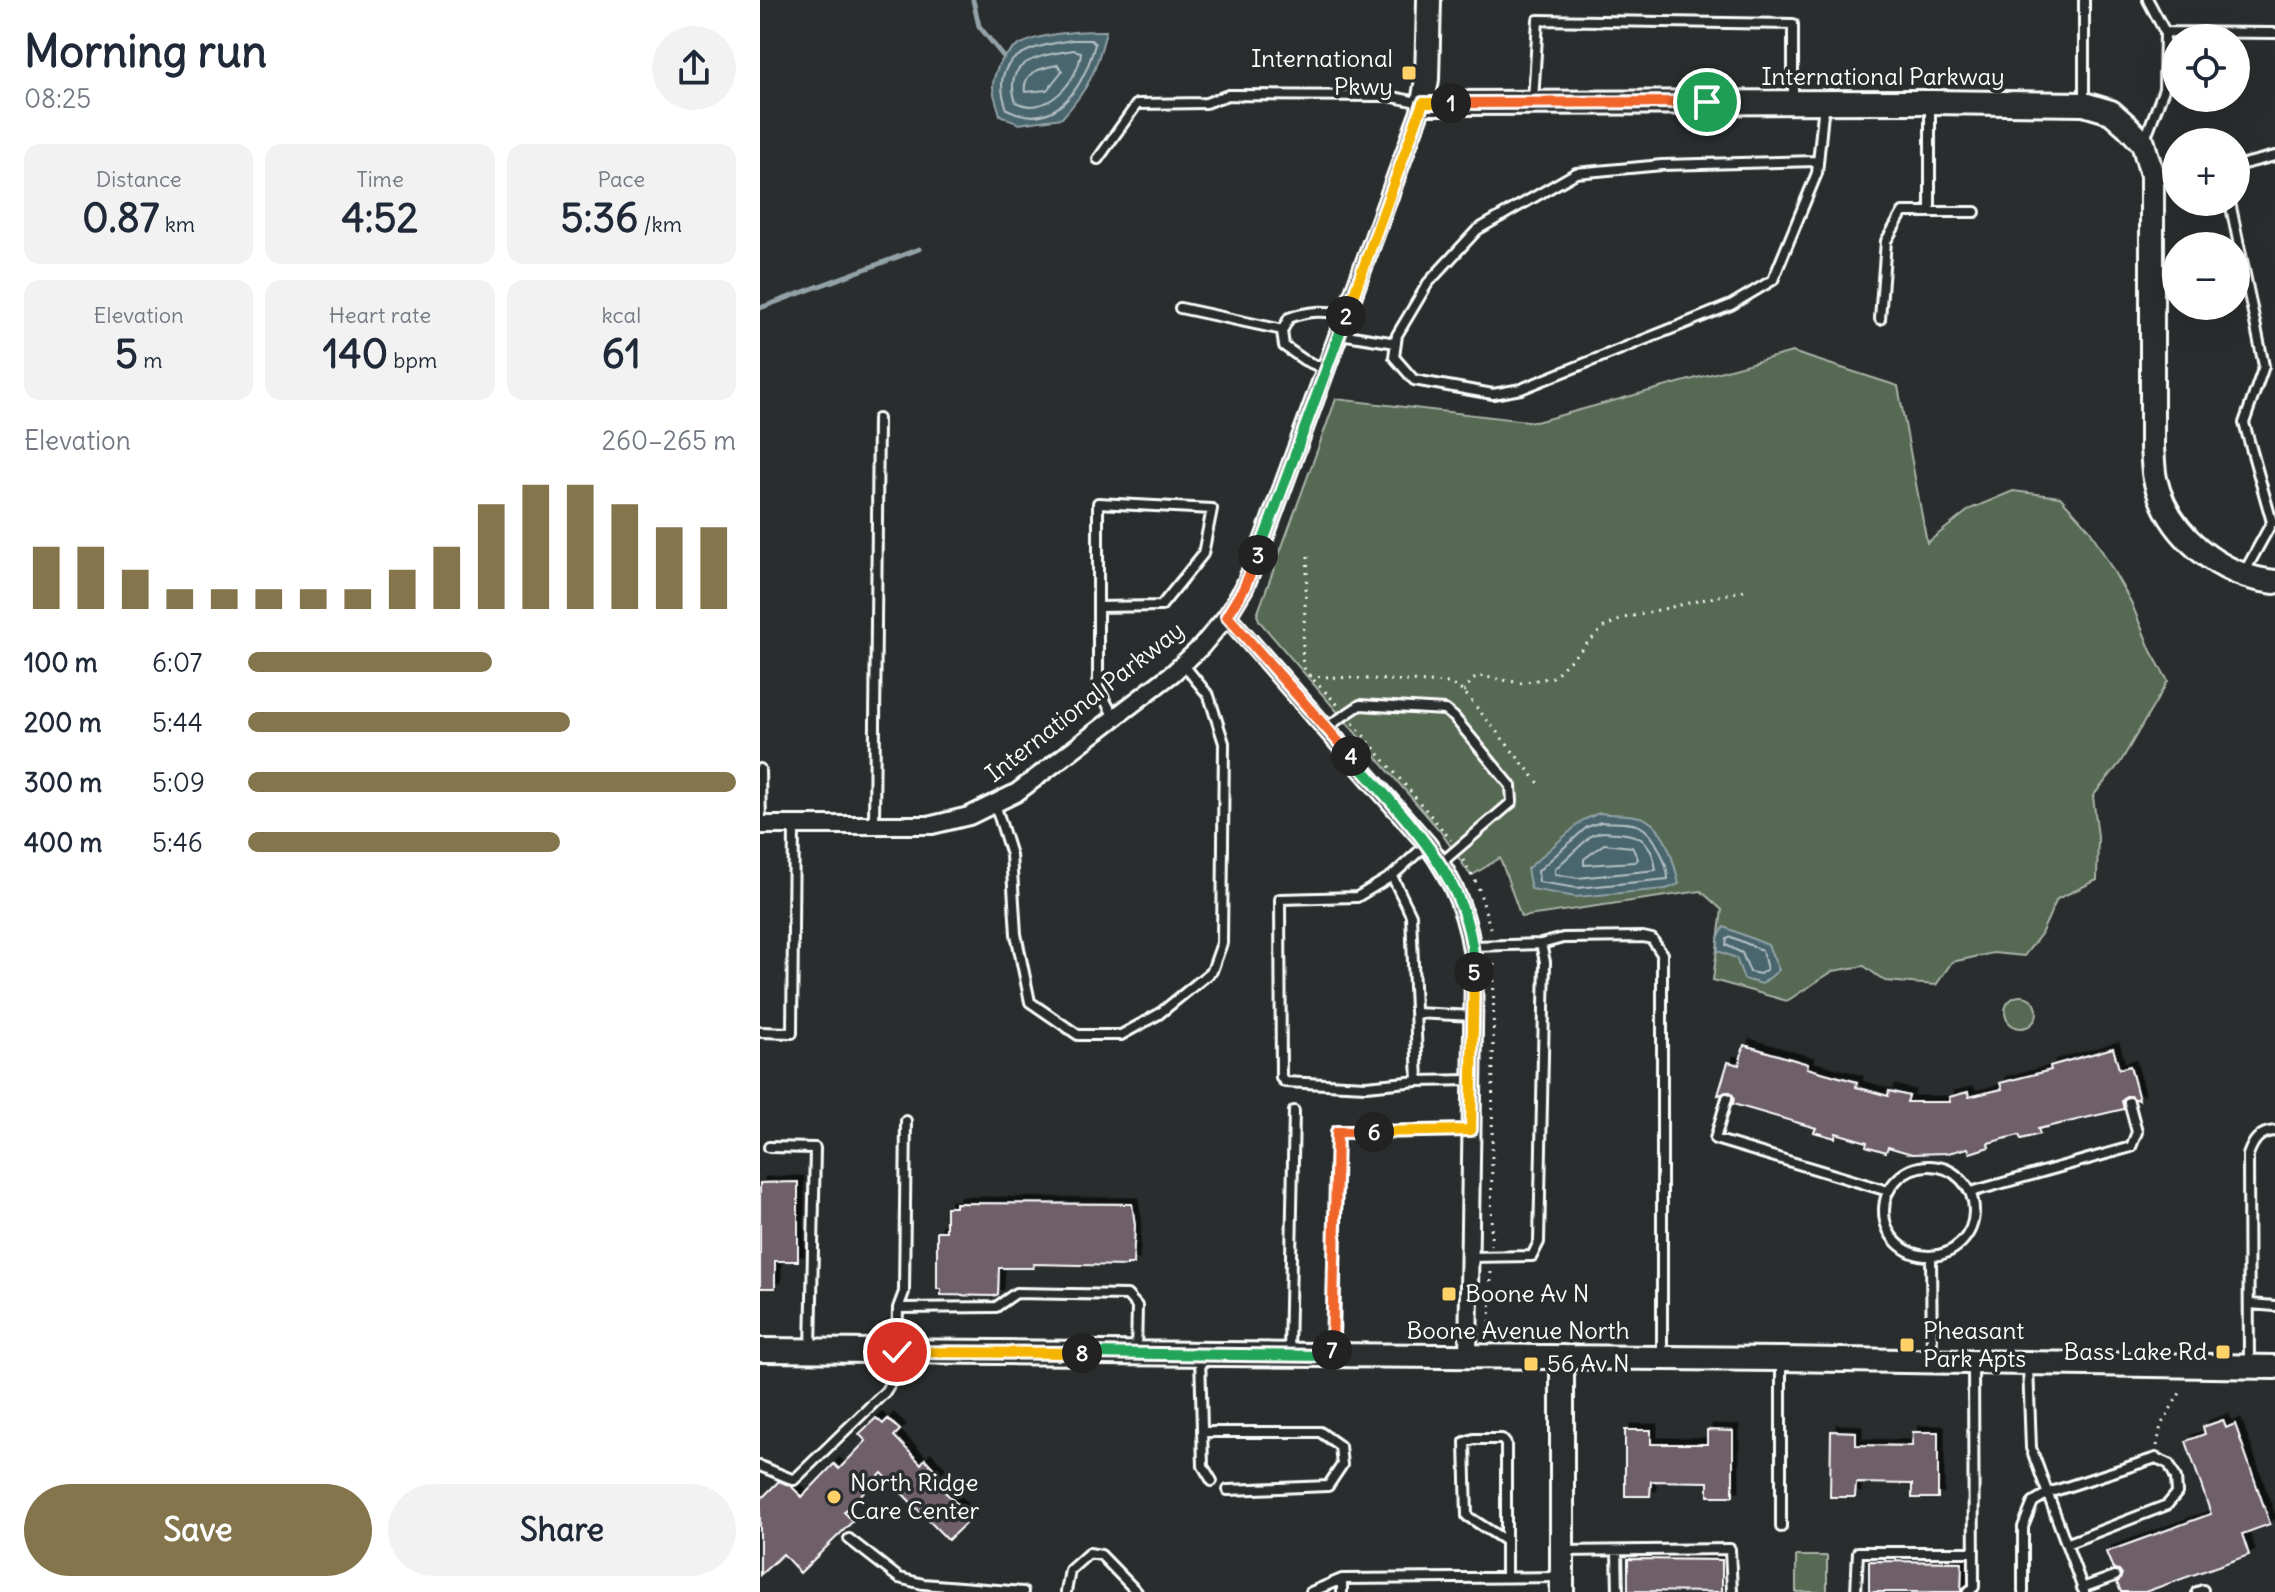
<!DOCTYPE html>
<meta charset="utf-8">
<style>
body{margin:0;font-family:Delius,sans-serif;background:#f2f2f3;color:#1f2937;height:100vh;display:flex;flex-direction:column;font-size:30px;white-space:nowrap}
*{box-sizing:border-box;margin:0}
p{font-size:26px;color:#747a83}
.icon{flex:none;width:44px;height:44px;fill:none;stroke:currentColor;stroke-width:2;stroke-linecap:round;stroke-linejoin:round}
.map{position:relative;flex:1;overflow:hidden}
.panel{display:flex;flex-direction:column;background:#fff;width:760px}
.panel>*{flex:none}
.controls{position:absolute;left:1402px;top:24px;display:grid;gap:16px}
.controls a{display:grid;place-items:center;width:88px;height:88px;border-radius:50%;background:#fff;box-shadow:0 8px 32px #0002;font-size:40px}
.pin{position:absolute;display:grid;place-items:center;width:68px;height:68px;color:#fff;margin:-34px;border:4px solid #fff;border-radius:50%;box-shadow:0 2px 8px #0007}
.km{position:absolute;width:40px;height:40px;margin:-20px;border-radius:50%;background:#222;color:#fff;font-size:22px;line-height:40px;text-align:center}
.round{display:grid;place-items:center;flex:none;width:84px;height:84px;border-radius:42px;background:#f2f2f3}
.headline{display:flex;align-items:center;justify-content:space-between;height:136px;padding:0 24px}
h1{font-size:44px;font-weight:800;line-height:60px}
.metrics{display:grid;grid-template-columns:repeat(3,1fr);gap:12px;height:136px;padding:8px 24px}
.metrics div{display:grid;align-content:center;border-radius:16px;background:#f2f2f3;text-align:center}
.metrics b{font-size:40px;font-weight:800}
.metrics small{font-size:22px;font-weight:400}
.metrics p{font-size:22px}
.chart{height:224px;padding:16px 24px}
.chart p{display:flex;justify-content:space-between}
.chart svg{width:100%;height:144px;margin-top:8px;stroke:#84754c;stroke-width:6}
.cta{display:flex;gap:16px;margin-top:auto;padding:16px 24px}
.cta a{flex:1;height:92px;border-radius:48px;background:#84754c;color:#fff;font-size:32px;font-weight:800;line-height:92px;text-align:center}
.cta a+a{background:#f2f2f3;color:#1f2937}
ul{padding:0 24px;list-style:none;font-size:26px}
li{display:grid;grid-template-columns:128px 96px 1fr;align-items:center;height:60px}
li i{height:20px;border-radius:10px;background:#84754c}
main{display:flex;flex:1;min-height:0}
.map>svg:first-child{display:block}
.green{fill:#566953;stroke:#aab4a9;stroke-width:2}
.water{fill:#49656d;stroke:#92a3a7;stroke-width:2}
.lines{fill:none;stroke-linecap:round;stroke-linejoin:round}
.shore{stroke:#b6c1c5;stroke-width:2}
.stream{stroke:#92a3a7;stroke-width:5}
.building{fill:#6e5e69;stroke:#fff;stroke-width:2;filter:url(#shadow)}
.lane-casing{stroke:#fff;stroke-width:14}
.street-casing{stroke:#fff;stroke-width:22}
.secondary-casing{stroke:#fff;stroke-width:28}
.path{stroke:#fff;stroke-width:3;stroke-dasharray:2 6;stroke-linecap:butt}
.lane{stroke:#2a2d2e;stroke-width:8}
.street{stroke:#2a2d2e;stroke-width:16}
.secondary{stroke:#2a2d2e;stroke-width:22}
.split-1-casing{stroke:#fff;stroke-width:16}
.split-2-casing{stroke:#fff;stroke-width:16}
.split-3-casing{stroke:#fff;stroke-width:16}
.split-4-casing{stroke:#fff;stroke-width:16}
.split-5-casing{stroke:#fff;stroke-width:16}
.split-6-casing{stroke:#fff;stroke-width:16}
.split-7-casing{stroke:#fff;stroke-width:16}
.split-8-casing{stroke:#fff;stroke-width:16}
.split-9-casing{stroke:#fff;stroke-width:16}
.split-1{stroke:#f0652b;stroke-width:10}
.split-2{stroke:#f5b400;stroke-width:10}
.split-3{stroke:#22a559;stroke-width:10}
.split-4{stroke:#f0652b;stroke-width:10}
.split-5{stroke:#22a559;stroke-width:10}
.split-6{stroke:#f5b400;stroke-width:10}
.split-7{stroke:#f0652b;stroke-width:10}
.split-8{stroke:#22a559;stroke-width:10}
.split-9{stroke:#f5b400;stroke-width:10}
.poi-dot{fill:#ffd166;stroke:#2a2d2e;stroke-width:3}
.labels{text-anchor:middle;stroke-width:7;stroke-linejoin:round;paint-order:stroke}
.poi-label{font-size:24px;fill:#fff;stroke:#2a2d2e;text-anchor:start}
.street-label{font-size:24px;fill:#fff;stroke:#2a2d2e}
</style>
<main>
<section class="panel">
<div class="headline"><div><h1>Morning run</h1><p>08:25</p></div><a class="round"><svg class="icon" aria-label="share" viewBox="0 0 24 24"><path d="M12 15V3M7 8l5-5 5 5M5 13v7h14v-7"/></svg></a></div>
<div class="metrics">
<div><p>Distance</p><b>0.87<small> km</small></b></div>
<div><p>Time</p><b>4:52</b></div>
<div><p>Pace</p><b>5:36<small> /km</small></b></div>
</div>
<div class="metrics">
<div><p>Elevation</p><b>5<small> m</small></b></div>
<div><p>Heart rate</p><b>140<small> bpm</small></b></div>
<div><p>kcal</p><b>61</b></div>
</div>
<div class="chart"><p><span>Elevation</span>260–265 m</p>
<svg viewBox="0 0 160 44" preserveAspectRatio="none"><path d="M5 44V25M15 44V25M25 44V32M35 44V38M45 44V38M55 44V38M65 44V38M75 44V38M85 44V32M95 44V25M105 44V12M115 44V6M125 44V6M135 44V12M145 44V19M155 44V19"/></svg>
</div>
<ul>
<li><b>100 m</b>6:07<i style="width:50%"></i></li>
<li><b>200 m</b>5:44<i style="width:66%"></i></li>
<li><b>300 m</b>5:09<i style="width:100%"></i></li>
<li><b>400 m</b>5:46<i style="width:64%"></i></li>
</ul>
<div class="cta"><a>Save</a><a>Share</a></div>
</section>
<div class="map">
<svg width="1515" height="1592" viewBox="0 0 1515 1592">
<defs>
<filter id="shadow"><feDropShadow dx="5.5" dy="-5.5" stdDeviation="0" flood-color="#0009"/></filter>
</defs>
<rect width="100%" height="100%" fill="#2a2d2e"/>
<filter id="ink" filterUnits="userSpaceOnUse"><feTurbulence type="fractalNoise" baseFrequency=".0125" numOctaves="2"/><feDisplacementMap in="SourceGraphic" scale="16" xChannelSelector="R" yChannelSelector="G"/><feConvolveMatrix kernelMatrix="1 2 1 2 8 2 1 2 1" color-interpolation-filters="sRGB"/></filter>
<g filter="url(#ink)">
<path class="green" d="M 1032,352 L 1138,386 L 1167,543 L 1210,509 L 1253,491 L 1300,497 L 1330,530 L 1371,602 L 1391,651 L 1408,681 L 1360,763 L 1333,796 L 1338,837 L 1337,880 L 1297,899 L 1281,934 L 1264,956 L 1233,953 L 1192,962 L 1176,985 L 1125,981 L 1104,966 L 1073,971 L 1027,1001 L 953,980 L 962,910 L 941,891 L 761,917 L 740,858 L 711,876 L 680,831 L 500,622 L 497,615 L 576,399 L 776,422 Z
M1245 1012a16 16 0 1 1 32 0a16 16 0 1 1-32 0Z
M 1036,1556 L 1067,1556 L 1067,1592 L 1036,1592 Z"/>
<path class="water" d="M 346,31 C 336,71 330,87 302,118 L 259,124 L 240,115 C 238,106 232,93 233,84 C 240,31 305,32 346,31 Z
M 839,813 C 852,815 871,813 883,818 C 906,828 914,862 919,884 L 906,889 L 816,897 L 771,889 L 767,869 L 823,820 Z
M 964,927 L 1008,945 L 1019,970 L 1002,984 L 984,979 L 976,958 L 958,951 L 958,938 Z"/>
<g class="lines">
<path class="shore" d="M 312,40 L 331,40 L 335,44 C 324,85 296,134 247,109 C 227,56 270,47 312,40 Z
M 313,50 L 321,52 C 319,81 286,118 256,102 C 241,59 282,56 313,50 Z
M 298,65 L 302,71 L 287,90 L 265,92 C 262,71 282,68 298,65 Z
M 841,822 C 871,824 884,818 899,849 C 904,859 908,868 908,879 L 817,888 L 779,882 L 778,871 L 827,827 Z
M 842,832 C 873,834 891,833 896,870 L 818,878 L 795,874 L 795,869 L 832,835 Z
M 844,844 L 872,847 L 878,859 L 875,862 L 824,865 L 824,859 Z
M 971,937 L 1002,950 L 1007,969 L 1000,974 L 990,972 L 982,953 L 966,945 L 967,939 Z"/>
<path class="stream" d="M 213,0 L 219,26 L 243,56
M 0,308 L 159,249"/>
</g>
<path class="building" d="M 984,1045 L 1048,1064 L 1047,1068 L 1097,1082 L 1096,1087 L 1128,1096 L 1129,1091 L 1149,1096 L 1147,1102 L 1190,1102 L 1189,1097 L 1208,1092 L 1209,1097 L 1242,1089 L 1240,1083 L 1291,1070 L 1290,1066 L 1353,1048 L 1359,1069 L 1370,1066 L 1379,1100 L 1366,1096 L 1362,1101 L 1364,1109 L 1278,1129 L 1280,1134 L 1261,1139 L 1259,1135 L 1228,1143 L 1229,1147 L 1210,1153 L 1208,1148 L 1188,1153 L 1152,1154 L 1128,1147 L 1126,1152 L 1106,1146 L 1107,1142 L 1076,1133 L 1075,1138 L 1054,1132 L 1056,1128 L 973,1104 L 974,1097 L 970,1092 L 958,1095 L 968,1062 L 979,1065 Z
M 38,1182 L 38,1261 L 15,1261 L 15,1288 L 0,1288 L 0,1183 Z
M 195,1203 L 372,1204 L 375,1225 L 373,1264 L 367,1264 L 367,1266 L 273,1264 L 273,1268 L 239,1268 L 238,1294 L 234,1296 L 181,1295 L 181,1289 L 177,1289 L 177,1231 L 186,1231 L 186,1207 L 195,1207 Z
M 116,1418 L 123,1424 L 128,1419 L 140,1430 L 134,1436 L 161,1464 L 165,1459 L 179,1474 L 173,1480 L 211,1518 L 188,1540 L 122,1473 L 84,1512 L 93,1521 L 40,1573 L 23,1554 L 0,1575 L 0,1500 L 19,1481 L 31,1486 L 42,1497 L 74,1464 L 79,1469 L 106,1441 L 99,1434 Z
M 1463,1420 L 1466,1428 L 1475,1424 L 1510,1524 L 1482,1534 L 1489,1555 L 1385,1592 L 1361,1592 L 1357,1583 L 1362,1574 L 1359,1570 L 1353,1569 L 1346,1552 L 1451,1514 L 1426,1441 L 1445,1434 L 1443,1427 Z
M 865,1430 L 891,1430 L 891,1444 L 947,1444 L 947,1430 L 973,1431 L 973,1496 L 948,1496 L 948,1482 L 891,1481 L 890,1496 L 865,1496 Z
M 1071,1431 L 1096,1432 L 1096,1445 L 1152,1446 L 1153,1432 L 1178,1432 L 1178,1498 L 1152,1498 L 1152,1484 L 1096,1483 L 1095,1497 L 1070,1497 Z
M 868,1559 L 962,1560 L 962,1592 L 868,1591 Z
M 1109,1561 L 1202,1562 L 1201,1592 L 1109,1592 Z"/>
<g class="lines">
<g class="lane-casing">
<path id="lane" d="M 1324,0 L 1324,103
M 1405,32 L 1515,33
M 773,101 L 778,20 L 1033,24 L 1033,102
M 1385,139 L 1404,89 L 1405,32 L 1388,0
M 338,159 L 377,104 L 446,103 L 468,95 L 628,96 L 662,103
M 1058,161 L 902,165 L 816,173 L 717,230 L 668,283 L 637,335 L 634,357 L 654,380 L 733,394 L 761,389 L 971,305 L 1013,280 L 1057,173 L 1064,103
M 1476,166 L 1515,156
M 1393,175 L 1416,173
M 1470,202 L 1504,366 L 1484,423 L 1512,522
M 1170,212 L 1215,212
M 420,308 L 523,330
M 1120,319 L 1126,241 L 1143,212 L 1170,212 L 1170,102
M 580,334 L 636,343
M 567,370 L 544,360 L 524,346 L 522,331 L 529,318 C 549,310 565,311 586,314
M 1485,571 L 1512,522 L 1514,522
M 338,607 L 401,606 L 443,554 L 452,509 L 338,503 L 338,687 L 354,717
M 567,727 L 600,705 L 685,710 L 694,717 L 751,786 L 752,802 L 681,863
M 0,769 L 1,825
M 235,804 L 251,855 L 256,934 L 270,1002 L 318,1035 L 361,1035 L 399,1014 L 452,971 L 462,943 L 464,743 L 449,696 L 423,664
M 114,825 L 118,419
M 667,844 L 632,876 L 651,915 L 658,1081 L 712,1080
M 632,876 L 597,897 L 520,899 L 521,1078 L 525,1082 L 606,1086 L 658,1081
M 781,944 L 803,938 L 883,937 L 892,939 L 902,954 L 902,1355
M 656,1013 L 713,1016
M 0,1032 L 32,1033 L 34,826
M 967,1098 L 955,1139 L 1128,1191
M 9,1147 L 55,1148 L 51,1350
M1124 1211a45 45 0 1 1 90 0a45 45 0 1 1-90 0Z
M 1211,1192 L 1371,1147 L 1377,1132 L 1369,1102
M 709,1257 L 772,1256 L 779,1242 L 785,962 L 781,944 L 712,946
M 1171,1257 L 1172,1360
M 1490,1304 L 1515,1306
M 138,1308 L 236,1307 L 256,1293 L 367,1295 L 377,1306 L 376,1353
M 137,1351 L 138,1308 L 144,1292 L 146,1121
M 529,1354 L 534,1111
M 440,1355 L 443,1466 L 452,1481
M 571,1355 L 574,1343 L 577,1132 L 711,1130
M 1268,1366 L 1271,1448 L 1324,1592
M 1489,1366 L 1488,1155 C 1493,1141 1499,1132 1515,1131
M 442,1432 L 560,1432 L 580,1446 L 582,1465 L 568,1486 L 468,1490
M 0,1466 L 34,1480 L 125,1392 L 148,1354
M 1021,1527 L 1021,1359
M 89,1539 L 139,1578 L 163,1584 L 263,1592
M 746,1541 L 707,1516 L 705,1442 L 714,1439 L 742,1439 L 746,1444 L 746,1577
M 802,1551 L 970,1549 L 972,1592
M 857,1551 L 858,1592
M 582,1579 L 582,1592
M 1322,1588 L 1355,1576
M 306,1592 L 310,1570 L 329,1553 L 341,1555 L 377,1592
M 551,1592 L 582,1579 L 801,1577
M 1096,1592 L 1098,1552 L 1214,1552
M 1208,1592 L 1214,1587 L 1213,1362
M 1263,1592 L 1263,1527 L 1273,1502 L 1288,1493 L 1396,1458 L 1409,1464 L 1416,1478 L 1417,1493 L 1407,1505 L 1306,1544
M 1437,1592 L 1443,1590"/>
</g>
<g class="street-casing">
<path id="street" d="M 467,616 L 667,844 C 695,881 710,920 714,966 L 708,1356
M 0,825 L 172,825 L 209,816 L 256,793 L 413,673 L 441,647 L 467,616 L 484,588 L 499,552 L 663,103"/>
</g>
<g class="secondary-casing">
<path id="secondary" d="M 669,0 L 667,79 L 663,103 L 1170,102 L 1324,104 L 1351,112 L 1367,126 L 1383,143 L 1392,175 L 1392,448 C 1393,458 1393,469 1395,479 C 1408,535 1459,576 1515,582
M 0,1350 L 1021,1359 L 1515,1367
M 802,1592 L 802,1357"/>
</g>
<path class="path" d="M 548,556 L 542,659 L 545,671 L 578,705
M 550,676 L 689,683 L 704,692 L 782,787
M 704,692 L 711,681 L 719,676 L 761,683 L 793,677 L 844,627 L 864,618 L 989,589
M 593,723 L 691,840
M 703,860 L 718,886 L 732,934
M 731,1246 L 734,958
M 730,1330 L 731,1270
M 1397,1446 L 1401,1425 L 1420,1393"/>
<use href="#lane" class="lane"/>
<use href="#street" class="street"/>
<use href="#secondary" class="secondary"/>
</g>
</g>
<g class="lines" filter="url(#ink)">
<g class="split-1-casing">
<path id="split-1" d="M 691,103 L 947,102"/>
</g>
<g class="split-2-casing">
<path id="split-2" d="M 586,316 L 663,103 L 691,103"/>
</g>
<g class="split-3-casing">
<path id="split-3" d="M 498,555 L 586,316"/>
</g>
<g class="split-4-casing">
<path id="split-4" d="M 498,555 L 484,588 L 467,616 L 591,756"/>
</g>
<g class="split-5-casing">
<path id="split-5" d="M 591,756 C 645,819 714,881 714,972"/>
</g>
<g class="split-6-casing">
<path id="split-6" d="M 614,1132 L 711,1130 L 714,972"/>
</g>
<g class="split-7-casing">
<path id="split-7" d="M 572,1350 L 577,1132 L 614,1132"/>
</g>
<g class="split-8-casing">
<path id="split-8" d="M 322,1353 L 571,1356 L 572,1350"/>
</g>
<g class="split-9-casing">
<path id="split-9" d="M 137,1352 L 322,1353"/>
</g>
<use href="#split-1" class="split-1"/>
<use href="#split-2" class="split-2"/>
<use href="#split-3" class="split-3"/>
<use href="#split-4" class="split-4"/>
<use href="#split-5" class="split-5"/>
<use href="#split-6" class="split-6"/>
<use href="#split-7" class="split-7"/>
<use href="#split-8" class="split-8"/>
<use href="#split-9" class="split-9"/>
</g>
<g class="poi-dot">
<rect x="641" y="65" width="16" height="16" rx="4"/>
<rect x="681" y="1286" width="16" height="16" rx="4"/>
<rect x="1139" y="1337" width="16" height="16" rx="4"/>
<rect x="1455" y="1344" width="16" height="16" rx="4"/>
<rect x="763" y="1356" width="16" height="16" rx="4"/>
<circle cx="74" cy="1497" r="8"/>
</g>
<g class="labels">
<g class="poi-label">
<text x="633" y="67" text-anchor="end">International<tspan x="633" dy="28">Pkwy</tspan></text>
<text x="705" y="1302">Boone Av N</text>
<text x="1163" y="1339">Pheasant<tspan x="1163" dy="28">Park Apts</tspan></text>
<text x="1447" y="1360" text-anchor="end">Bass Lake Rd</text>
<text x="787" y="1372">56 Av N</text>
<text x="90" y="1491">North Ridge<tspan x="90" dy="28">Care Center</tspan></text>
</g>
<g class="street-label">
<text x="1123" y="85">International Parkway</text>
<text transform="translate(325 702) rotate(-38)" y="8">International Parkway</text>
<text x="758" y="1339">Boone Avenue North</text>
</g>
</g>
</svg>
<div class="controls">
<a><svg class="icon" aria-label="locate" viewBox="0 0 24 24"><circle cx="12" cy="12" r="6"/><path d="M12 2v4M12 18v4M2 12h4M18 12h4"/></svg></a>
<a>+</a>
<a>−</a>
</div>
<div class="pin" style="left:947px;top:102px;background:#1e9e55"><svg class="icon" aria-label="arrive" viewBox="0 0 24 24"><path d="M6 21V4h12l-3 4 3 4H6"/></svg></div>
<div class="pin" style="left:137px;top:1352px;background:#d93025"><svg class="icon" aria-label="check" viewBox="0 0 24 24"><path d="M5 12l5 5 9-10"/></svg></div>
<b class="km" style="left:691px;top:103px">1</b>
<b class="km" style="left:586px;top:316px">2</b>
<b class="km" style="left:498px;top:555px">3</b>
<b class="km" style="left:591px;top:756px">4</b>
<b class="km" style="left:714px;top:972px">5</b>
<b class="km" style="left:614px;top:1132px">6</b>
<b class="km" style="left:572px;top:1350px">7</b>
<b class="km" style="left:322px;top:1353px">8</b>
</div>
</main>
